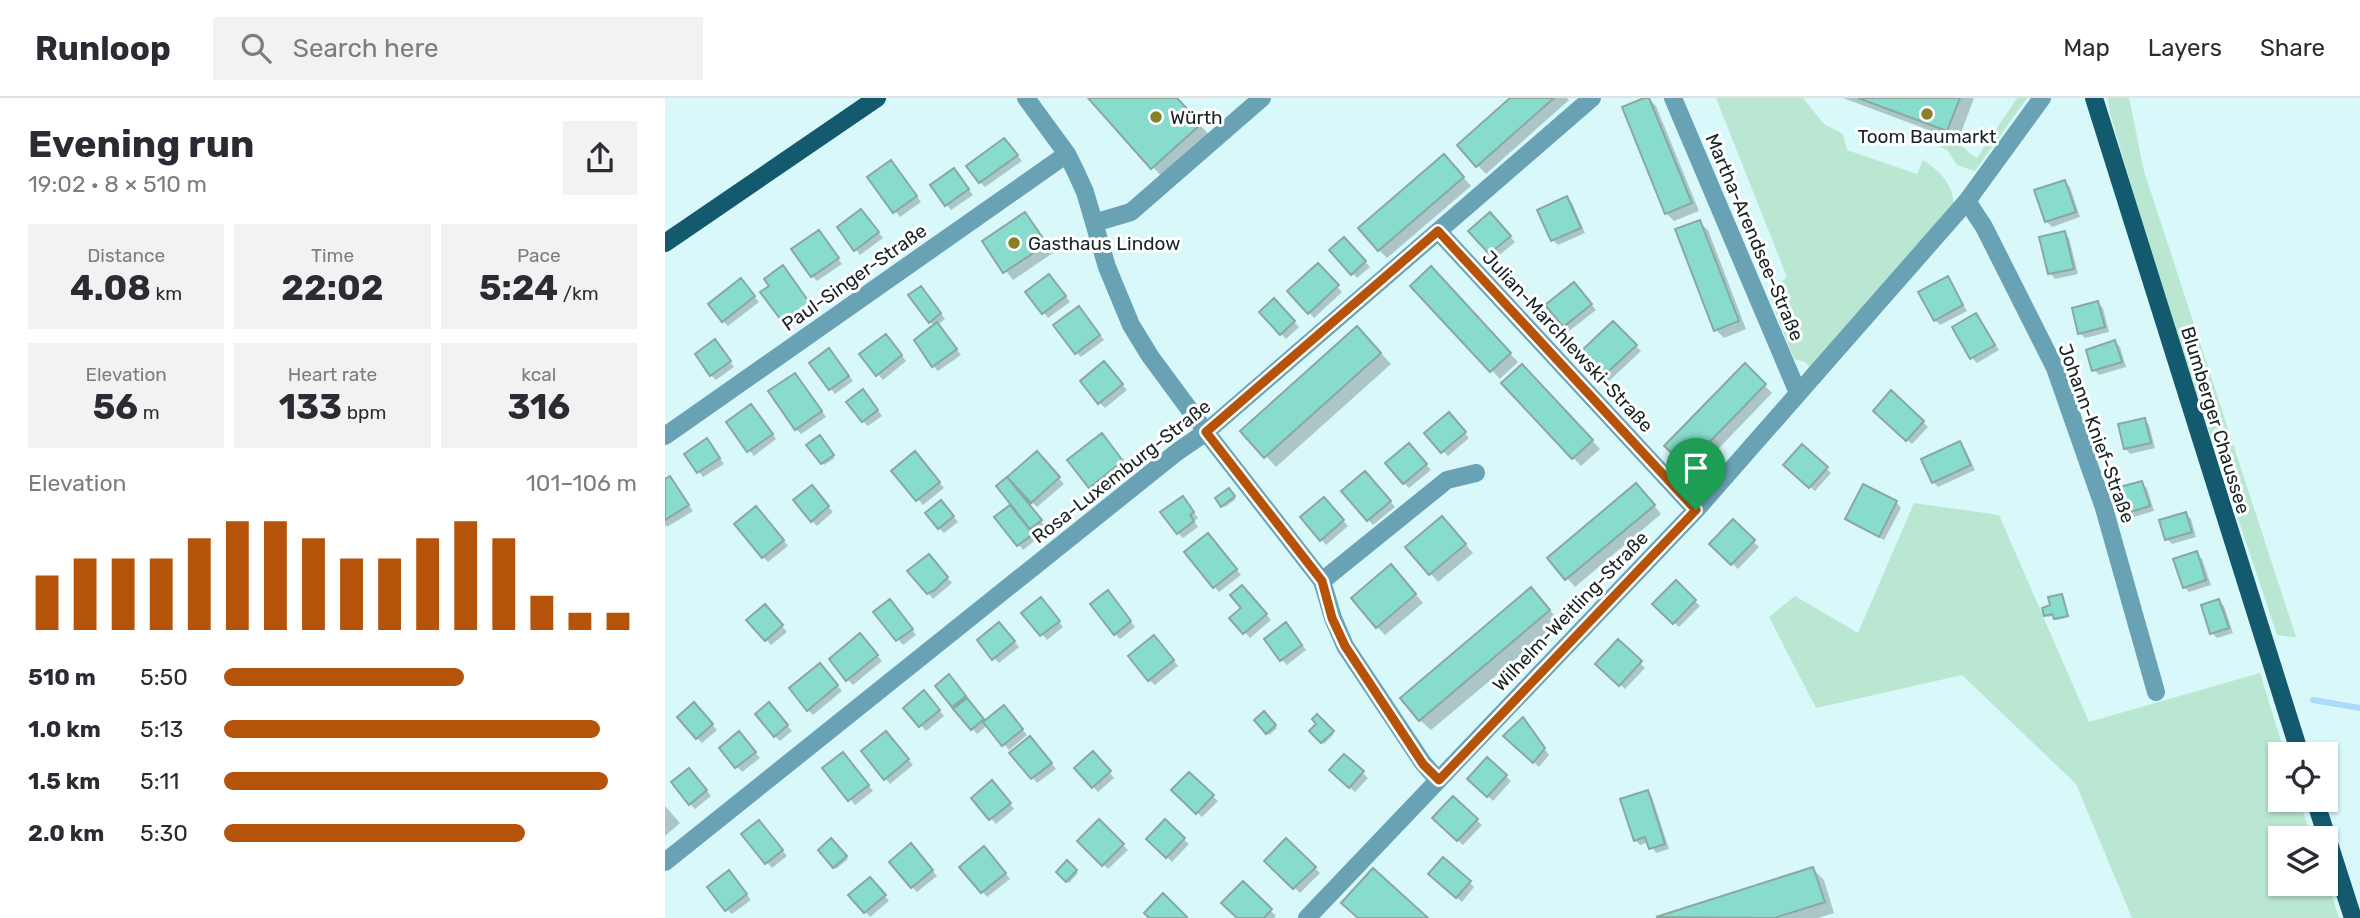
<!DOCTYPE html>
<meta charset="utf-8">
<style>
body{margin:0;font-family:Rubik,sans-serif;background:#f2f2f3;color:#2b2b33;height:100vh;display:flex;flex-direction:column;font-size:26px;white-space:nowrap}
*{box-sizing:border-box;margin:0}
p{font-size:23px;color:#7c7c81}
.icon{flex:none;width:38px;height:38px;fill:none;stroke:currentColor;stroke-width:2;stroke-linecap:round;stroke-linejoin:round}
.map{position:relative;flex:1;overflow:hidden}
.details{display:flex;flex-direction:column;background:#fff;width:665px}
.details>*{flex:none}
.fabs{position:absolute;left:1603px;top:644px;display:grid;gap:14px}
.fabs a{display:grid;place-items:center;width:70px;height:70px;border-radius:0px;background:#fff;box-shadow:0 2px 5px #0004;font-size:35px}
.pin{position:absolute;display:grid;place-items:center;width:60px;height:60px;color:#fff;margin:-72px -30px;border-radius:50% 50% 50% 0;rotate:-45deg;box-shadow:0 0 7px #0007}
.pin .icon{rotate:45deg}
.round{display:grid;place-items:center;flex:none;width:74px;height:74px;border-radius:0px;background:#f2f2f3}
.summary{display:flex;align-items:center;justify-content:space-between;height:119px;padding:0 28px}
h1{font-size:38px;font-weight:700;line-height:52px}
.figures{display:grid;grid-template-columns:repeat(3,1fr);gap:10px;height:119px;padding:7px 28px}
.figures div{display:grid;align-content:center;border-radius:0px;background:#f2f2f3;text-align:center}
.figures b{font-size:35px;font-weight:700}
.figures small{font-size:19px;font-weight:400}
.figures p{font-size:19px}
.chart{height:196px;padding:14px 28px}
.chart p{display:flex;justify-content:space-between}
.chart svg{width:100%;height:126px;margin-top:7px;stroke:#b45309;stroke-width:6}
ul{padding:0 28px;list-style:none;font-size:23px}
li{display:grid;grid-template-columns:112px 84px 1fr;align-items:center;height:52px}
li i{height:18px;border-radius:9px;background:#b45309}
header{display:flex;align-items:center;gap:42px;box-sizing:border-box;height:98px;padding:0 35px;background:#fff;border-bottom:2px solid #e1e1e2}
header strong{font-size:33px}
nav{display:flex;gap:38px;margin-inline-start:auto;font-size:24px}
.search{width:490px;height:63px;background:#f2f2f3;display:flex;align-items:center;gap:18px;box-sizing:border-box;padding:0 24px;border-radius:0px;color:#7c7c81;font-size:26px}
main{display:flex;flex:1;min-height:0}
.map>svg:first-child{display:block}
.green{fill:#b9e7d1}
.shadow{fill:#0003}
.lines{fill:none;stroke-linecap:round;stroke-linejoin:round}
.stream{stroke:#acdafc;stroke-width:6}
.building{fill:#88dcce;stroke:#8aa8a2;stroke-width:2}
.minor{stroke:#6aa2b5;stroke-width:18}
.major{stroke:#135a6e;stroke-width:18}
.route-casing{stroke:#fff;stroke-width:14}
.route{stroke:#b45309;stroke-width:9}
.poi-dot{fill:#868129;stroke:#fff;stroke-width:2.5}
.labels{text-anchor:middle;stroke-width:6;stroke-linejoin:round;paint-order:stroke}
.poi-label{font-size:19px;fill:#182425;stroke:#fff;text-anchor:start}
.street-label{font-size:19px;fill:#182425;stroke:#fff}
</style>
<header>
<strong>Runloop</strong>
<div class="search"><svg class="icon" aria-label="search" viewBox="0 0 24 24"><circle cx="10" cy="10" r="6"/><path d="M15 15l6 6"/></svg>Search here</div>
<nav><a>Map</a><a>Layers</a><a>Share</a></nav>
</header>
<main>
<section class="details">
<div class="summary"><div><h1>Evening run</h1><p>19:02 · 8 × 510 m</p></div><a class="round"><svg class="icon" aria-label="share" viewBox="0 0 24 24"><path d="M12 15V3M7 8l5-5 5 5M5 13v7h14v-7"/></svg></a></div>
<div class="figures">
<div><p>Distance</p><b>4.08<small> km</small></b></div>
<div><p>Time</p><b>22:02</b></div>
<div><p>Pace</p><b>5:24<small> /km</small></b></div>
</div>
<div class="figures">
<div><p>Elevation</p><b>56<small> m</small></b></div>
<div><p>Heart rate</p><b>133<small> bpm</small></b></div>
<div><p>kcal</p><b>316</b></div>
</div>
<div class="chart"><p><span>Elevation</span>101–106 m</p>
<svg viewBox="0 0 160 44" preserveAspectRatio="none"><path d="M5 44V25M15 44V19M25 44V19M35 44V19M45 44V12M55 44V6M65 44V6M75 44V12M85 44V19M95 44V19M105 44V12M115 44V6M125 44V12M135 44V32M145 44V38M155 44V38"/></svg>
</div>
<ul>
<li><b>510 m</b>5:50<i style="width:58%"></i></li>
<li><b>1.0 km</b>5:13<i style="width:91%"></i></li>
<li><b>1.5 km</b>5:11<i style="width:93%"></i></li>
<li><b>2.0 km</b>5:30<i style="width:73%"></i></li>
</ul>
</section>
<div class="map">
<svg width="1695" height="820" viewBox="0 0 1695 820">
<rect width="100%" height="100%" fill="#d8f8fa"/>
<path class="green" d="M 1051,0 L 1138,0 L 1159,26 L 1178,36 L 1182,52 L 1252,76 L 1258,62 C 1277,75 1290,88 1289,112 L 1145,269 L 1140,264 L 1129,261 L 1103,195 L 1122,179 Z
M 1352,0 L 1362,0 L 1310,73 L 1292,67 L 1283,53 L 1272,47 L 1277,32 C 1290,37 1298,52 1312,60 Z
M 1443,0 L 1464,0 L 1479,73 L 1631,539 L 1612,537 L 1495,186 L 1445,15 Z
M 1249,405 L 1334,417 L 1424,624 L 1595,575 L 1620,656 L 1615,656 L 1615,702 L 1634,702 L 1647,740 L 1615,740 L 1615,786 L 1661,786 L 1661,781 L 1674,820 L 1467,820 L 1411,686 L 1297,577 L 1151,610 L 1104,519 L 1130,498 L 1193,535 Z"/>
<path class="shadow" d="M 425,0 L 511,0 L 545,38 L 498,80 Z
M 848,0 L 902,0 L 904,2 L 821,76 L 794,48 Z
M 983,0 L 991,8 L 1034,113 L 1009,123 L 1001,115 Z
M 1178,0 L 1309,0 L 1293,43 Z
M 344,47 L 357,63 L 320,89 L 315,84 Z
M 787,67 L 806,88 L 722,160 L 714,152 Z
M 230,69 L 256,104 L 235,119 L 204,79 Z
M 293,77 L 308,97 L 286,112 L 267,88 Z
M 1400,84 L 1405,89 L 1415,119 L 1387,129 L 1382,124 L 1371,93 Z
M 902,100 L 907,105 L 920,135 L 893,147 L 888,142 Z
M 360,116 L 388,155 L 348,182 L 319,144 Z
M 825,116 L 850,144 L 831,160 L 806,133 Z
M 201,119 L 218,140 L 195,157 L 175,129 Z
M 1034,124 L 1043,132 L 1081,231 L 1059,240 L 1051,232 Z
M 1399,135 L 1404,140 L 1413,176 L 1390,181 L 1385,175 Z
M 158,139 L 177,166 L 152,183 L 147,178 Z
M 679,141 L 705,169 L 692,180 L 666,153 Z
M 653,168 L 677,194 L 649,220 L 625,193 Z
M 118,169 L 150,212 L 125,230 L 120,225 L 106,188 Z
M 774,179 L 853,264 L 835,281 L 748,188 Z
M 1282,180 L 1302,213 L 1275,227 L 1270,222 Z
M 389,183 L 405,204 L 383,220 L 362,194 Z
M 81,188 L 94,204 L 63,228 L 58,223 Z
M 913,191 L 931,212 L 904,233 L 882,207 Z
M 261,195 L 280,221 L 273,227 L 296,257 L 273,273 L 268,268 L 270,228 L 265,224 Z
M 609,202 L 634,229 L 621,241 L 596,214 Z
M 1433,205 L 1438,210 L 1444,234 L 1420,240 L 1415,235 Z
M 419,215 L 439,242 L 416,259 L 411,254 Z
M 1311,217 L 1334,252 L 1312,265 L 1307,260 Z
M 948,225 L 976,253 L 943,284 L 916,256 Z
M 703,241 L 726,266 L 611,369 L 601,358 Z
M 226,243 L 241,263 L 218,282 L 197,256 Z
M 1450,244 L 1455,249 L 1461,269 L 1434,277 L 1429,272 Z
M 55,249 L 69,269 L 51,282 L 46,277 Z
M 169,257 L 188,283 L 170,296 L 146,265 Z
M 1080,268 L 1107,295 L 1030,375 L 1002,348 Z
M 444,270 L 462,292 L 440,310 L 435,305 Z
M 865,276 L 935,351 L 916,368 L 839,285 Z
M 135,282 L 161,319 L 136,336 L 131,331 Z
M 1226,295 L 1263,329 L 1247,346 L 1210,313 Z
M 203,299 L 217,318 L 203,328 L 198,323 Z
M 91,313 L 111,341 L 89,358 L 84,352 Z
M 789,322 L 804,340 L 783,358 L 778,353 Z
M 1479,322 L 1484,327 L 1490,350 L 1465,356 L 1460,350 Z
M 157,341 L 170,360 L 159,367 L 157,365 Z
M 442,342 L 462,369 L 430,394 L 425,389 Z
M 1295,345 L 1300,351 L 1310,372 L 1273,389 L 1268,384 Z
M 47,348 L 59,366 L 38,379 L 21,356 Z
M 1137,348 L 1166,375 L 1150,393 L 1121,367 Z
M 749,353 L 766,372 L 744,390 L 739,385 Z
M 372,355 L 399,386 L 372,409 L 358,396 L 356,398 L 380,428 L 368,437 L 372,441 L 358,452 L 332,419 L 348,407 L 333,388 Z
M 255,361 L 279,390 L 258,407 L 229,373 Z
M 5,380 L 28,413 L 2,429 L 0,427 L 0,383 Z
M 705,380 L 730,409 L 708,427 L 679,393 Z
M 1476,385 L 1482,390 L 1489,413 L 1465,420 L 1460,415 Z
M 564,392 L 571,401 L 560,409 L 553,401 Z
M 152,394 L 168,414 L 152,428 L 147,423 Z
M 979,395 L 996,416 L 910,489 L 884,460 Z
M 1231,404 L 1236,410 L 1219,442 L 1187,426 L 1182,421 Z
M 523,406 L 533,420 L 529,423 L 533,429 L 518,440 L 513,435 Z
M 664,407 L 683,428 L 661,447 L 656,441 Z
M 281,409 L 293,424 L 279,435 L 274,430 Z
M 96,415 L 123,448 L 103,464 L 98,459 Z
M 1521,416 L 1526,421 L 1531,439 L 1507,446 L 1502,441 Z
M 1068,424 L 1094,449 L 1073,471 L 1047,446 Z
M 785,428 L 808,455 L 773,484 L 742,449 Z
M 548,442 L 576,477 L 554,494 L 549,488 Z
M 1532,455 L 1537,461 L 1546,487 L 1524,494 L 1519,489 Z
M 268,463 L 287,485 L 268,501 L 263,495 Z
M 734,477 L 758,505 L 720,537 L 712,529 Z
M 1011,485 L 1035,508 L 1014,529 L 990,506 Z
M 582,494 L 606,522 L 585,540 L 567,520 L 578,510 Z
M 1396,498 L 1404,519 L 1392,522 L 1390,517 L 1383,519 L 1381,517 Z
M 447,500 L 470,529 L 455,541 L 450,536 Z
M 877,503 L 895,524 L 766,632 L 755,622 Z
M 1554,503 L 1559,508 L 1568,535 L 1552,540 L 1547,535 Z
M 381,507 L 398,529 L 382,542 L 359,515 Z
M 230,509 L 251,537 L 238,547 L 211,514 Z
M 105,514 L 122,534 L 106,547 L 84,522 Z
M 339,532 L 354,549 L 334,565 L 329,560 Z
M 626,532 L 641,552 L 622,567 L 617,562 Z
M 200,543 L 217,563 L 188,587 L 183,582 Z
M 494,544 L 513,568 L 490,587 L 484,582 Z
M 953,544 L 980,570 L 960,591 L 933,566 Z
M 160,572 L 177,593 L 148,617 L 143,612 Z
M 289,584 L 320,624 L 344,615 L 362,637 L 344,652 L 323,627 L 312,636 L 272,588 Z
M 263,600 L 279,618 L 261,633 L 240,610 Z
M 34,612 L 52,632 L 37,645 L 32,640 Z
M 109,612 L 127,633 L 115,643 L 110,638 Z
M 599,615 L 612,630 L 604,637 L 591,622 Z
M 652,619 L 669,636 L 659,646 L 647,633 L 654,626 Z
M 858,621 L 884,657 L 874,669 L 841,638 Z
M 226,640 L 248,667 L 225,686 L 198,653 Z
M 79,641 L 95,660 L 77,674 L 56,650 Z
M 370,645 L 391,671 L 372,685 L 347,655 Z
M 679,658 L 703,680 L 690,694 L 671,677 Z
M 433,661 L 449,680 L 433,694 L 411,670 Z
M 822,661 L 846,683 L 828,703 L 805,681 Z
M 183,662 L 208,693 L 190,707 L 160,670 Z
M 524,676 L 553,703 L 537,719 L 509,692 Z
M 29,677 L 46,698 L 30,711 L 25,706 Z
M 332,690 L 349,711 L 331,726 L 308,700 Z
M 982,694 L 987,699 L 1004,751 L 991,755 L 984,744 L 975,747 L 970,742 Z
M 788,700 L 817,727 L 798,747 L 769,720 Z
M 0,708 L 15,725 L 0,738 Z
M 434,723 L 463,752 L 443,771 L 415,743 Z
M 500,724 L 524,746 L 507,764 L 484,741 Z
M 99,729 L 122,758 L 107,770 L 79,736 Z
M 166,742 L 183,761 L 171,771 L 156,752 Z
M 621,742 L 655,775 L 635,795 L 601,763 Z
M 251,753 L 272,778 L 252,794 L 247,789 Z
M 324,756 L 345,781 L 322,799 L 296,769 Z
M 402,765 L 413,775 L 404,785 L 393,774 Z
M 1148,771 L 1159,782 L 1169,815 L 1153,820 L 993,820 Z
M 69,780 L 86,802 L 67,816 L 62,811 Z
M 770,781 L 804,784 L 809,789 L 797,804 Z
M 578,785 L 611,818 L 609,820 L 574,820 Z
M 210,786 L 224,803 L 205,819 L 186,797 Z"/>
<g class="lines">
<path class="stream" d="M 1648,602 L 1695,610"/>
</g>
<path class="building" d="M 423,0 L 512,0 L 536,26 L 486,71 Z
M 845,0 L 889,0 L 811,69 L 792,47 Z
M 979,0 L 984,0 L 1027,105 L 1000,116 L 957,9 Z
M 1193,0 L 1295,0 L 1282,33 Z
M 339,40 L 353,57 L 314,85 L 301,68 Z
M 779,56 L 799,79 L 713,153 L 693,130 Z
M 226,62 L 252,98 L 228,115 L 202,79 Z
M 289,70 L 304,91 L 280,108 L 265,87 Z
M 1400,82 L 1411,114 L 1380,124 L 1369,92 Z
M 902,98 L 916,130 L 886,143 L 872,112 Z
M 196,111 L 214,134 L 189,153 L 172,129 Z
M 360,114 L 382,146 L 338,175 L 317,143 Z
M 825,114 L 846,138 L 824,156 L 803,133 Z
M 1035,122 L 1074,223 L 1049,233 L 1010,131 Z
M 154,132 L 174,160 L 146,179 L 126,151 Z
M 1400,133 L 1409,171 L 1383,176 L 1374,139 Z
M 679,139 L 701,163 L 686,177 L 664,152 Z
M 653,165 L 674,187 L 643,216 L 622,193 Z
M 118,167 L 146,207 L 119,226 L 95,194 L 104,188 L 99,181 Z
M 766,168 L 846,255 L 825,274 L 745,188 Z
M 384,176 L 401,198 L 377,216 L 360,194 Z
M 1283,178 L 1298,207 L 1269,223 L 1253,194 Z
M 76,180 L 90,198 L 57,224 L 43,206 Z
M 909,184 L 927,206 L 898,229 L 880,207 Z
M 256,188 L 276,215 L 264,225 L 243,197 Z
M 609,200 L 630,223 L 615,237 L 594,214 Z
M 1433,203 L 1440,229 L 1413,236 L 1407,210 Z
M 414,208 L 435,237 L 410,256 L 388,227 Z
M 1311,215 L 1330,247 L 1305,261 L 1287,229 Z
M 948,223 L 972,247 L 936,280 L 913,256 Z
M 272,224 L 292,251 L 267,269 L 249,242 Z
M 692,228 L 716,255 L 599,360 L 575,333 Z
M 221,236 L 237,257 L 211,278 L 194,256 Z
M 50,241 L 66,263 L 45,278 L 30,256 Z
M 1450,242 L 1457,264 L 1427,273 L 1421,252 Z
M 164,250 L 184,278 L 164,292 L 144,265 Z
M 439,263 L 458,286 L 433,306 L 415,283 Z
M 1080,265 L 1101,286 L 1021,368 L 999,348 Z
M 857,266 L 928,342 L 907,361 L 836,285 Z
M 130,275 L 157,313 L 130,332 L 103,293 Z
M 198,291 L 213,312 L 197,324 L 181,304 Z
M 1226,292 L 1259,323 L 1241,343 L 1208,313 Z
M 86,306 L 108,336 L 82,354 L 61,324 Z
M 784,314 L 801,334 L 776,355 L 759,335 Z
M 1480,320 L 1486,345 L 1459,351 L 1453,326 Z
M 437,335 L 458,363 L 424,390 L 402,362 Z
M 155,337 L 169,357 L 156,366 L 141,347 Z
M 42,340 L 55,360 L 32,375 L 19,356 Z
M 1295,343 L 1306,367 L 1267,385 L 1256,361 Z
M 744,345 L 762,366 L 738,386 L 720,365 Z
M 1137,346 L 1163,369 L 1144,390 L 1118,367 Z
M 250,353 L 275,384 L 251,403 L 226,373 Z
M 372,353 L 395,379 L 366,405 L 342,379 Z
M 700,373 L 726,403 L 702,423 L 676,393 Z
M 5,378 L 24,407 L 0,422 L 0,381 Z
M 342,379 L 377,422 L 365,431 L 331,388 Z
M 1477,383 L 1485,408 L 1459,416 L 1451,390 Z
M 971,385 L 990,407 L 900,482 L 882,460 Z
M 1198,386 L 1232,403 L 1214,439 L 1180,421 Z
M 147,387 L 164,408 L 146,424 L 128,402 Z
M 564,390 L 570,398 L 556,409 L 550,400 Z
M 518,398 L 529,414 L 525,417 L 529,423 L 512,436 L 495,414 Z
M 659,399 L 679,422 L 655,443 L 635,419 Z
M 276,402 L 289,418 L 273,431 L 260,415 Z
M 345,407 L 368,436 L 352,448 L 329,419 Z
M 91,408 L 119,442 L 97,460 L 69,426 Z
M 1521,414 L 1527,434 L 1500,442 L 1494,422 Z
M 777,418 L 801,446 L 764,477 L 740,449 Z
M 1068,421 L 1090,442 L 1066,467 L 1044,446 Z
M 543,435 L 572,471 L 548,490 L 519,454 Z
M 1532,453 L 1541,482 L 1518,490 L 1508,461 Z
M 264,456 L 283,479 L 270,492 L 262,496 L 242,473 Z
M 726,466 L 751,496 L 711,530 L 686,500 Z
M 1011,482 L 1031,502 L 1008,526 L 987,506 Z
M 577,487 L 602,516 L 578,536 L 564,520 L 576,510 L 565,497 Z
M 866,489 L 885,512 L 754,623 L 735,600 Z
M 443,492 L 466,523 L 449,537 L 425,506 Z
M 1397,496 L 1403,518 L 1389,521 L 1387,516 L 1379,518 L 1377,510 L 1385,507 L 1383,499 Z
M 376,499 L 395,523 L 375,538 L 356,515 Z
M 225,501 L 248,531 L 231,543 L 208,514 Z
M 1554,501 L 1564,530 L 1545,536 L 1536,507 Z
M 100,506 L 118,527 L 100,543 L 81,522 Z
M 334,524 L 350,543 L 327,562 L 312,542 Z
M 621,524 L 637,547 L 615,563 L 599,541 Z
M 195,535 L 213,557 L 181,583 L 164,561 Z
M 489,537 L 509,562 L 483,583 L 463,558 Z
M 953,541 L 977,563 L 954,588 L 930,566 Z
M 155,565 L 173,587 L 142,613 L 124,590 Z
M 284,576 L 301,598 L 287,609 L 270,588 Z
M 259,592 L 275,612 L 254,629 L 238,610 Z
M 302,600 L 319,621 L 306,632 L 288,611 Z
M 29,604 L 48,626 L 31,641 L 12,619 Z
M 104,604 L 123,627 L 109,639 L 90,616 Z
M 339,607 L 358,631 L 337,648 L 318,624 Z
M 599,613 L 611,627 L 601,636 L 589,622 Z
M 652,616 L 669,633 L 656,645 L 644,633 L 651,626 L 647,621 Z
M 858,619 L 880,650 L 868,665 L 838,638 Z
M 74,633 L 91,654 L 70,670 L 54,650 Z
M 221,633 L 244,661 L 219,682 L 196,653 Z
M 365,638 L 387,665 L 366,681 L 344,655 Z
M 428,653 L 446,673 L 427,690 L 409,670 Z
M 178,654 L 204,687 L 183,703 L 157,670 Z
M 679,656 L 699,673 L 684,690 L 664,672 Z
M 822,659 L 842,677 L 822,699 L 802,681 Z
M 24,670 L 42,692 L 24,707 L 6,684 Z
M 524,674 L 549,697 L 531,716 L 506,692 Z
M 327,682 L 346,705 L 324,722 L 306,700 Z
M 983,692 L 1000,746 L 984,751 L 980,739 L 969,743 L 955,701 Z
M 788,698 L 813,721 L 792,743 L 767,720 Z
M 434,721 L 459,746 L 437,768 L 412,743 Z
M 500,721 L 520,740 L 501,760 L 481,741 Z
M 94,722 L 118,752 L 100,766 L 76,736 Z
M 166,740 L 182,758 L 168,770 L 153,752 Z
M 621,740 L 651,769 L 628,791 L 599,763 Z
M 246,745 L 268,772 L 246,790 L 224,764 Z
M 319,748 L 341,775 L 316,795 L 294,769 Z
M 778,759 L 806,783 L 791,800 L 763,776 Z
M 402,762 L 412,772 L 401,784 L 391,774 Z
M 1148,769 L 1160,804 L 1109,820 L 991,819 Z
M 708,770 L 763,820 L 693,820 L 676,805 Z
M 64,772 L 82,796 L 60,813 L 42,789 Z
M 205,779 L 221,797 L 199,815 L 183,797 Z
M 578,783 L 607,811 L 599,820 L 572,820 L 556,805 Z
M 498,795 L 522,819 L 521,820 L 484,820 L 479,815 Z"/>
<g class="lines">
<path class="minor" d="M 361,0 L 402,56 L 410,72 L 420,94 L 442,169 L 466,227 L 485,258 L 541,334 L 657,483 L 668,520 L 680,548 L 758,665 L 773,682
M 1008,0 L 1133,295
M 1302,103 L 1319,129 L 1390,270 L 1439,410 L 1491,594
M 429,125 L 466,114 L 597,0
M 773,133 L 1031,412
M 0,338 L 402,56
M 657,483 L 782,382 L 811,375
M 0,764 L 512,354 L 541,334 L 927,0
M 642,820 L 1031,412 L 1302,103 L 1377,0"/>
<path class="major" d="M 1429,0 L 1635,656
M 0,145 L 212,0
M 1650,702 L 1688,820"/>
</g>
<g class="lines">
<g class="route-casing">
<path id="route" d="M 773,133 L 1031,412 L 774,682 L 758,666 L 680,548 L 667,520 L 657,483 L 541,334 Z"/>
</g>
<use href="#route" class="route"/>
</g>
<g class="poi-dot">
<circle cx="1262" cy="16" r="7"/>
<circle cx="491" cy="19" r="7"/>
<circle cx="349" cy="145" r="7"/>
</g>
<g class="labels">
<g class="poi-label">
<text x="505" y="26">Würth</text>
<text x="1262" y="45" text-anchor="middle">Toom Baumarkt</text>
<text x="363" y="152">Gasthaus Lindow</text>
</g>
<g class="street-label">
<text transform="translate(1090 139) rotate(67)" y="7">Martha-Arendsee-Straße</text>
<text transform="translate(189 179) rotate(-35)" y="7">Paul-Singer-Straße</text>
<text transform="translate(903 243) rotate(47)" y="7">Julian-Marchlewski-Straße</text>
<text transform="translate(1551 322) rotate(73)" y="7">Blumberger Chaussee</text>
<text transform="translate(1432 335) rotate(70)" y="7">Johann-Knief-Straße</text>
<text transform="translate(456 373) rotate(-38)" y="7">Rosa-Luxemburg-Straße</text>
<text transform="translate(905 513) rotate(-46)" y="7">Wilhelm-Weitling-Straße</text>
</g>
</g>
</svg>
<div class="fabs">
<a><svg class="icon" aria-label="locate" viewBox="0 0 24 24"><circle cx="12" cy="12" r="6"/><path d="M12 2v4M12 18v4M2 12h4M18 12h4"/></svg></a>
<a><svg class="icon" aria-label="layers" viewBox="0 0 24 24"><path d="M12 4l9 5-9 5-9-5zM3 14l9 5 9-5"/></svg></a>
</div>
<div class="pin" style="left:1031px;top:412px;background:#1e9e55"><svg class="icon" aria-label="arrive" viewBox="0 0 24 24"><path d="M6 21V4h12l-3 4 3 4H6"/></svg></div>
</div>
</main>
